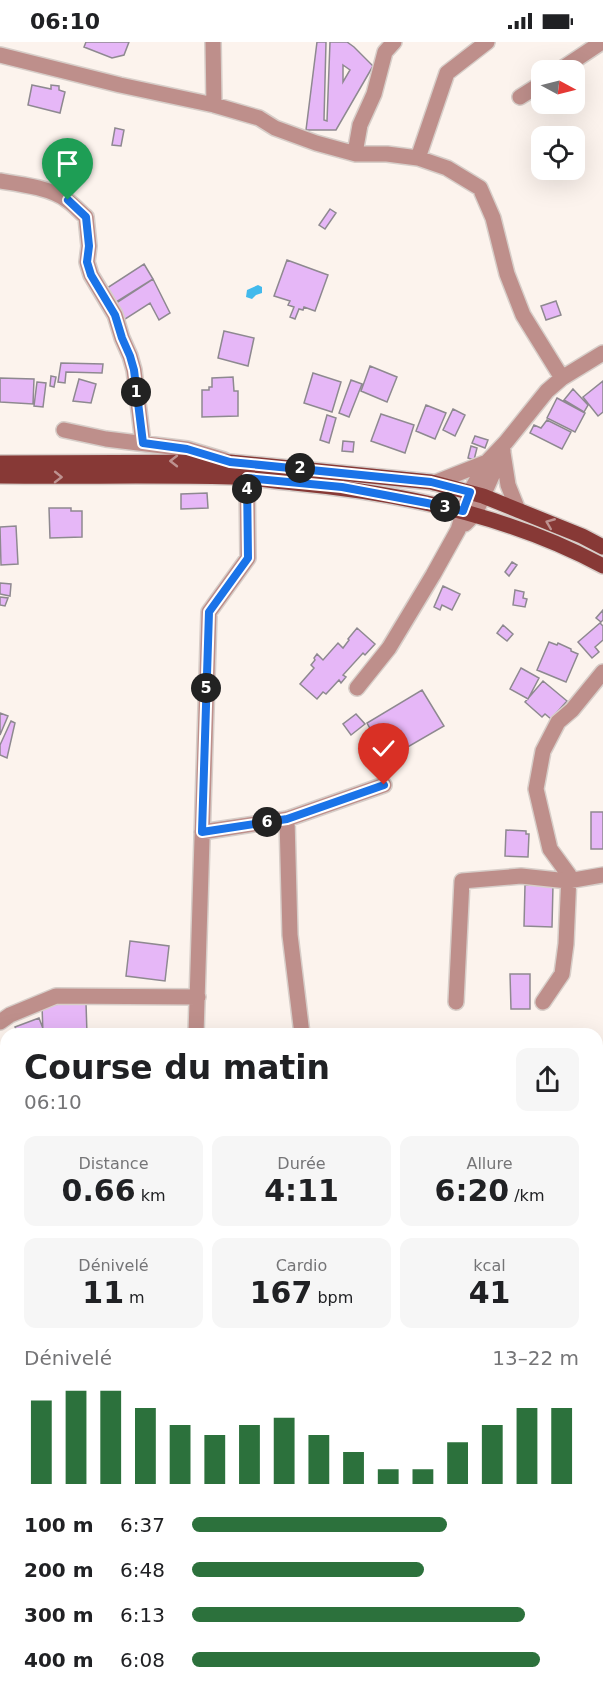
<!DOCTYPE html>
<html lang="fr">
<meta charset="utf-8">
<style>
body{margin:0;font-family:"DejaVu Sans",sans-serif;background:#f6f6f6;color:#202124;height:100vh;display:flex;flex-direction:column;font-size:22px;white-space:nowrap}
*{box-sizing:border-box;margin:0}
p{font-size:20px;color:#757577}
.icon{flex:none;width:33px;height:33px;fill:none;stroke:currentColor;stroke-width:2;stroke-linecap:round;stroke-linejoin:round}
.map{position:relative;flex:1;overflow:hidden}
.sheet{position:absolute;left:0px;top:986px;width:603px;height:668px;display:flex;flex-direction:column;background:#fff;border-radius:18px 18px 0 0;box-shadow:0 6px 24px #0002}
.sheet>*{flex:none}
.needle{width:39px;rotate:97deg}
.tools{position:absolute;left:531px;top:18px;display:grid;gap:12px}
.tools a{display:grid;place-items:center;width:54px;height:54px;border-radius:12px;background:#fff;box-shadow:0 6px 24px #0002;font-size:30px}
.pin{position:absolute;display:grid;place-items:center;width:51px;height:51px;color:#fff;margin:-62px -26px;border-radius:50% 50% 50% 0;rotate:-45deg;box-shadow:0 0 6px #0007}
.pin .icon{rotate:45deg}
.km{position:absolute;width:30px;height:30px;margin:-15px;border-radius:50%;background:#222;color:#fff;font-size:16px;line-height:30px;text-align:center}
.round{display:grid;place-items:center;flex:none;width:63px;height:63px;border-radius:12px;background:#f6f6f6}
.summary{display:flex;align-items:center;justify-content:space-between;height:102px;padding:0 24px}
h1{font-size:33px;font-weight:800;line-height:45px}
.figures{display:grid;grid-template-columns:repeat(3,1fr);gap:9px;height:102px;padding:6px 24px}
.figures div{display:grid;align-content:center;border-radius:12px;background:#f6f6f6;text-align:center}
.figures b{font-size:30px;font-weight:800}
.figures small{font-size:16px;font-weight:400}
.figures p{font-size:16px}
.chart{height:168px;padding:12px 24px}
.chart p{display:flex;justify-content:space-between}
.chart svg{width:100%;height:108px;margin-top:6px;stroke:#2c713c;stroke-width:6}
ul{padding:0 24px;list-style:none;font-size:20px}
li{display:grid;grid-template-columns:96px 72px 1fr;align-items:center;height:45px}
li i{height:15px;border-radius:8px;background:#2c713c}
.status{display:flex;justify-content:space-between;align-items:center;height:42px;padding:0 30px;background:#fff;direction:ltr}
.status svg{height:16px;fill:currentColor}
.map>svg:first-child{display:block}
.green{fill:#aedf94}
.water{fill:#42b9ec}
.building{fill:#e6b7f7;stroke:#8e8990;stroke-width:1.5;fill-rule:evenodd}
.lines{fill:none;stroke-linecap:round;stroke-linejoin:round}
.minor-casing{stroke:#d7cec9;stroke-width:18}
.major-casing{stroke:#d7cec9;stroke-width:18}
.minor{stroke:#be8f8b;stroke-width:15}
.major{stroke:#873936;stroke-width:15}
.oneway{stroke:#bd9290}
.route-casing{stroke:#fff;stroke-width:12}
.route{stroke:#1a73e8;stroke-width:8}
</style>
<div class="status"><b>06:10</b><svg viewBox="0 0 49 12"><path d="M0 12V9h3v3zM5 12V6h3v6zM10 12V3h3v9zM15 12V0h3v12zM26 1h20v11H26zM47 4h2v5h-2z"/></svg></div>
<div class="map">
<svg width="603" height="1652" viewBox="0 0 603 1652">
<rect width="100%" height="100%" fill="#fcf3ed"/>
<path class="green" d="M 6,1601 L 6,1647 L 60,1647 L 59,1652 L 0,1652 L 0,1610 Z"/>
<path class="water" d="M 258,243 L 262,245 L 262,251 L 256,253 L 252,257 L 246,255 L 247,248 Z"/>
<path class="building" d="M 86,0 L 129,0 L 124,13 L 112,16 L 84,5 Z
M 317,0 L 326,0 L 324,78 L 327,79 L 330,0 L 347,0 L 354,5 L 373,24 L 336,88 L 306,88 ZM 343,23 L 350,28 L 343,40 Z
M 32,43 L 51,47 L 51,43 L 59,44 L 59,48 L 65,50 L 60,71 L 28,63 Z
M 115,86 L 124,88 L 121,104 L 112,103 Z
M 330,167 L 336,171 L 325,187 L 319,183 Z
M 287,218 L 328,233 L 315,269 L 304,265 L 303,268 L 299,267 L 295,277 L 290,275 L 294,265 L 288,263 L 290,259 L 274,254 Z
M 144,222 L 153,237 L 113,262 L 104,248 Z
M 153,237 L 170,271 L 159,278 L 150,261 L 119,281 L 110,265 Z
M 556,259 L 561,273 L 546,278 L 541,264 Z
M 224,289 L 254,296 L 248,324 L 218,316 Z
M 61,321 L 103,322 L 102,331 L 66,330 L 65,341 L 58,340 Z
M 370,324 L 397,335 L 387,360 L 361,349 Z
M 313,331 L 341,340 L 332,370 L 304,361 Z
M 51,334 L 56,335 L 54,345 L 50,344 Z
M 233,335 L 234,349 L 238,349 L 238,374 L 202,375 L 202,348 L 209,348 L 209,345 L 212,345 L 212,336 Z
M 0,336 L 34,337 L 33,362 L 0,360 Z
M 79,337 L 96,342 L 91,361 L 73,359 Z
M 351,338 L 362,342 L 349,375 L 339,371 Z
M 603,339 L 603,370 L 598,374 L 583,355 Z
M 37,340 L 46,341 L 43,365 L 34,364 Z
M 573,347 L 588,363 L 584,370 L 564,358 Z
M 557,356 L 585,371 L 575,390 L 547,376 Z
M 426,363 L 446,371 L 435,397 L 416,389 Z
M 453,367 L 465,373 L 455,394 L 443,388 Z
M 381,372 L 414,383 L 405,411 L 371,399 Z
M 327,373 L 336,376 L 329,401 L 320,398 Z
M 547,378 L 571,390 L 562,407 L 530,391 L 534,383 L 541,386 Z
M 475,394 L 488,398 L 485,406 L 472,401 Z
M 343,399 L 354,400 L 353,410 L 342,409 Z
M 471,404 L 477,406 L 474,418 L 468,416 Z
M 207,451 L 208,466 L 181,467 L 181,452 Z
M 49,466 L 71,466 L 71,469 L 82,469 L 82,495 L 50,496 Z
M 16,484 L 18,522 L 1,523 L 0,485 Z
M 512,520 L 517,523 L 509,534 L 505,530 Z
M 0,541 L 11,542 L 10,554 L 0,552 Z
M 443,544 L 460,552 L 452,568 L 442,563 L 440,568 L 434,565 Z
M 515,548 L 524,550 L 523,556 L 527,557 L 525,565 L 513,563 Z
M 0,555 L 8,556 L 5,564 L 0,563 Z
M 603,568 L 603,578 L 601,580 L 596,576 Z
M 600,581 L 603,584 L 603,598 L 595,605 L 599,610 L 592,616 L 578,600 Z
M 503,583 L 513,592 L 507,599 L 497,591 Z
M 357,586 L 375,602 L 365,613 L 363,611 L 343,633 L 346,635 L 341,641 L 339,638 L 326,652 L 323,650 L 317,657 L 300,642 L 314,626 L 311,623 L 315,618 L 314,616 L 317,612 L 323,618 L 338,601 L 343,606 L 349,598 L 348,597 Z
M 549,600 L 557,603 L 558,601 L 571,607 L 571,609 L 578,612 L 566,640 L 537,628 Z
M 521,626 L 539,636 L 528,657 L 510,647 Z
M 543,639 L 567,659 L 551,677 L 545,672 L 542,675 L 525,660 Z
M 422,648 L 444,684 L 387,717 L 367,681 Z
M 0,671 L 8,674 L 0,693 Z
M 356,672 L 365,682 L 351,693 L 343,682 Z
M 11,679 L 15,681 L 7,716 L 0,713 L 0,703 Z
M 591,770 L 603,770 L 603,807 L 591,807 Z
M 506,788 L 526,789 L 526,792 L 529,792 L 528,815 L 505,814 Z
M 525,843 L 553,843 L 552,885 L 524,884 Z
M 130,899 L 169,904 L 165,939 L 126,934 Z
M 510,932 L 530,932 L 530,967 L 511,967 Z
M 86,961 L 87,992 L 43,992 L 42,963 Z
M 39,976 L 45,992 L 18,992 L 15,985 Z
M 414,1647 L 417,1647 L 421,1652 L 407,1652 Z
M 579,1647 L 591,1647 L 596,1652 L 575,1652 Z"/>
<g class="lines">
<g class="minor-casing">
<path id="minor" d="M 0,13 L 120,43 L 214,63 L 213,0
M 560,28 L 602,0
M 520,55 L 542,41
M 214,63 L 259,76 L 275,86 L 316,101 L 356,112 L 387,112 L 418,116 L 447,126 L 480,146 L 493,176 L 507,232 L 523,273 L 562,336
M 355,111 L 360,83 L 374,52 L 385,10 L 394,0
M 418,116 L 447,31 L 487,0
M 0,139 C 20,142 52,146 68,159 C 75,164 80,170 86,175 L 89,204 L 87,220 L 91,233 L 115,273 L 122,296 L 130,314 L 134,328 L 143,401
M 64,388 L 106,397 L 187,407 L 224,418
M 503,411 L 508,443 L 518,468
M 434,441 L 487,420
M 465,482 L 475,472 L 503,409
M 357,646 L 389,606 L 433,533 L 458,488 L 470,450 L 487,420 L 506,400 L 547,349 L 562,336 L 603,311
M 287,777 L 290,893 L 302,992
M 202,790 L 287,777 L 384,743
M 456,960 L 462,839 L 521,834 L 568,839 L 603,833
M 543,960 L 562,932 L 566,902 L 569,833 L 550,807 L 536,747 L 543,709 L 558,680 L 572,668 L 603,630
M 0,980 L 10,973 L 56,954 L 198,955
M 196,992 L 209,570 L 248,516 L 247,436
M 0,1117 L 6,1115
M 597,1201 L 603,1207
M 0,1314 L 6,1311
M 597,1376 L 603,1382
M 597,1556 L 603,1562
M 597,1603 L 603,1597
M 342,1647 L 347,1652
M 510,1647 L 515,1652
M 549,1652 L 554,1647"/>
</g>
<g class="major-casing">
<path id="major" d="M 0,421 L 230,420 L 431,440 L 483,454 L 582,494 L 603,505
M 0,434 C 77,435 154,433 231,435 C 252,436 273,439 294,441 C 400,451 509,473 603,524"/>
</g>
<use href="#minor" class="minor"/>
<use href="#major" class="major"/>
</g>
<defs><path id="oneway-chevron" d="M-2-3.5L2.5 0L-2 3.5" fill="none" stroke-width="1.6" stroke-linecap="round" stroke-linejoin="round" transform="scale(1.5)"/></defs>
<g class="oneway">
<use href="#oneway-chevron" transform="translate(174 419) rotate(180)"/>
<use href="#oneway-chevron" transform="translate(58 435) rotate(1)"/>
<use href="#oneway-chevron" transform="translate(550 481) rotate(-158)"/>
</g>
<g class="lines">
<g class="route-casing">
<path id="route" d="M 68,158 L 86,175 L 89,204 L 87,220 L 91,233 L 115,273 L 122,296 L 130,314 L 134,328 L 143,401 L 187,407 L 230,420 L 431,440 L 470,450 L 463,469 L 427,461 L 342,445 L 247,436 L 248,516 L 209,570 L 202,790 L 287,777 L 384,743"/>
</g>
<use href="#route" class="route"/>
</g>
</svg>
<div class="tools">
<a><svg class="needle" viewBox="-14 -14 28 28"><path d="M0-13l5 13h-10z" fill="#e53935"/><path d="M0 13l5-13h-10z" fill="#757577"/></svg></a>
<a><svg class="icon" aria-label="locate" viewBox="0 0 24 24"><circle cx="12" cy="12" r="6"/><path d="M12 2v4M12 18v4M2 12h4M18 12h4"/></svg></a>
</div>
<div class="pin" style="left:68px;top:158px;background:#1e9e55"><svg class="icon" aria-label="arrive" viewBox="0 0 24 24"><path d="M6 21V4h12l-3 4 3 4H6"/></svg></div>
<div class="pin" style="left:384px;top:743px;background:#d93025"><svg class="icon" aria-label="check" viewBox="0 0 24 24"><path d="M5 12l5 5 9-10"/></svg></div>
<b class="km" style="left:136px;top:350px">1</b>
<b class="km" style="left:300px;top:426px">2</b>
<b class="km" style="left:445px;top:465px">3</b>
<b class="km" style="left:247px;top:447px">4</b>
<b class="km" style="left:206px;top:646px">5</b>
<b class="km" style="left:267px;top:780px">6</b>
<section class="sheet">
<div class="summary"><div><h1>Course du matin</h1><p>06:10</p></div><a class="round"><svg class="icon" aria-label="share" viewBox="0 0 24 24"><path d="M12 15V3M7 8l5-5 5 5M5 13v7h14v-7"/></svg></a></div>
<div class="figures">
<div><p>Distance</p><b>0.66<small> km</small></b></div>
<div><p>Durée</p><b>4:11</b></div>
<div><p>Allure</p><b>6:20<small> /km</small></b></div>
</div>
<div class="figures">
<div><p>Dénivelé</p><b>11<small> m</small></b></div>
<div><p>Cardio</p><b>167<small> bpm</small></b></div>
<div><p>kcal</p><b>41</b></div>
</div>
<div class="chart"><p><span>Dénivelé</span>13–22 m</p>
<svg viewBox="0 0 160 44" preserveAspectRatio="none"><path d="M5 44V10M15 44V6M25 44V6M35 44V13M45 44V20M55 44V24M65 44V20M75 44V17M85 44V24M95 44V31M105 44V38M115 44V38M125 44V27M135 44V20M145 44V13M155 44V13"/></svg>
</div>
<ul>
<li><b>100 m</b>6:37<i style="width:66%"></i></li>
<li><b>200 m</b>6:48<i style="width:60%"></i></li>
<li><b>300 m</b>6:13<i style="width:86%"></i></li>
<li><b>400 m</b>6:08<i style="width:90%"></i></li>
</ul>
</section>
</div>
